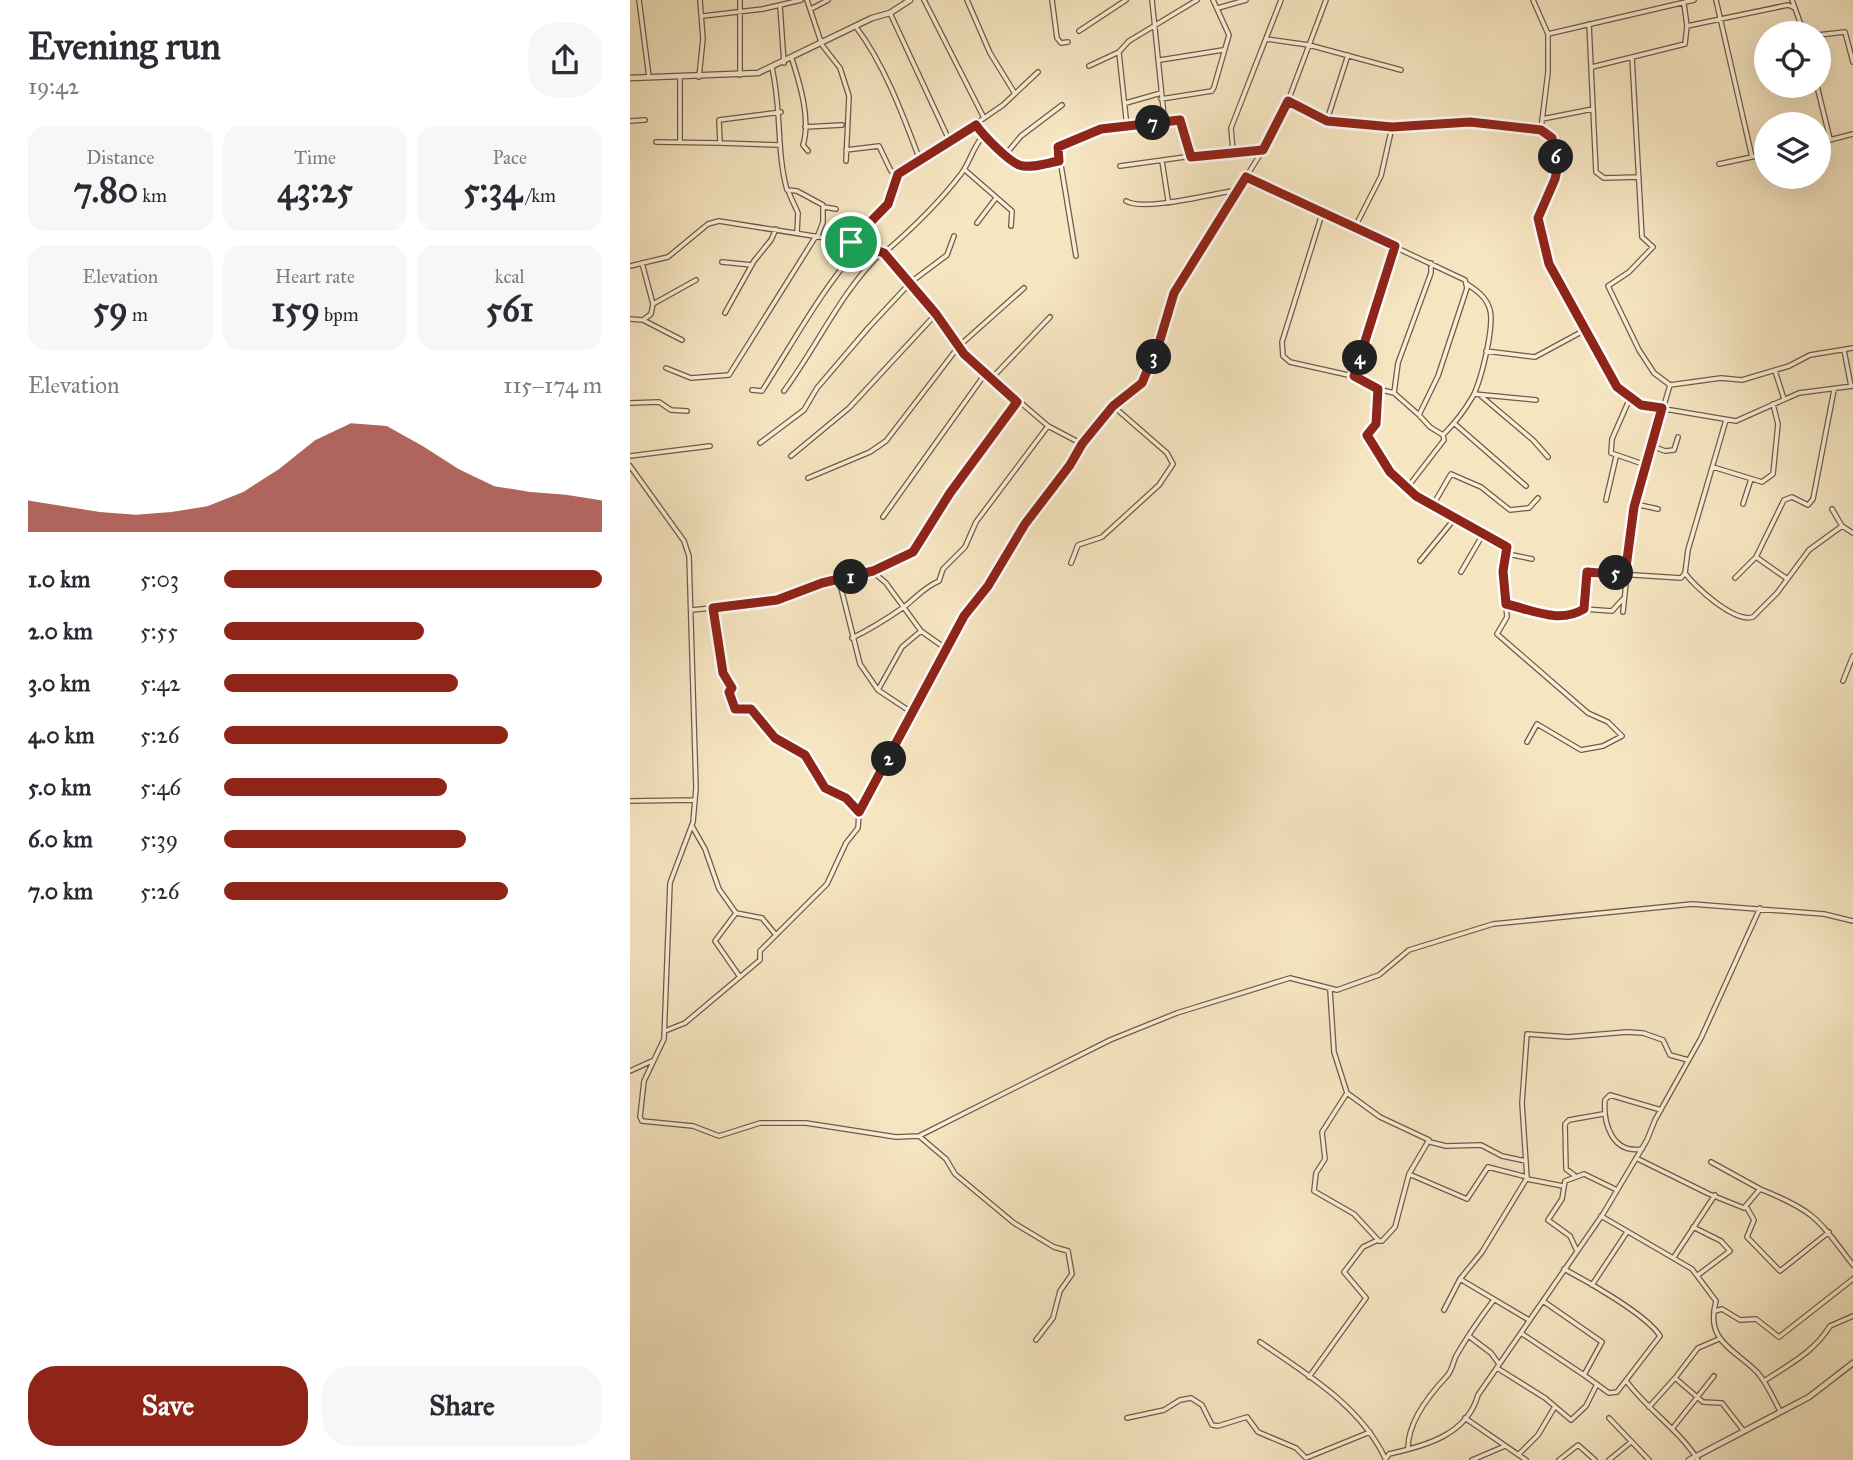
<!DOCTYPE html>
<meta charset="utf-8">
<style>
body{margin:0;font-family:"IM FELL Great Primer",serif;background:#f7f7f7;color:#2b2b33;height:100vh;display:flex;flex-direction:column;font-size:26px;white-space:nowrap}
*{box-sizing:border-box;margin:0}
p{font-size:23px;color:#7c7c81}
.icon{flex:none;width:38px;height:38px;fill:none;stroke:currentColor;stroke-width:2;stroke-linecap:round;stroke-linejoin:round}
.map{position:relative;flex:1;overflow:hidden}
.details{display:flex;flex-direction:column;background:#fff;width:630px}
.details>*{flex:none}
.fabs{position:absolute;left:1124px;top:21px;display:grid;gap:14px}
.fabs a{display:grid;place-items:center;width:77px;height:77px;border-radius:50%;background:#fff;box-shadow:0 7px 28px #0002;font-size:35px}
.pin{position:absolute;display:grid;place-items:center;width:60px;height:60px;color:#fff;margin:-30px;border:4px solid #fff;border-radius:50%;box-shadow:0 2px 7px #0007}
.km{position:absolute;width:35px;height:35px;margin:-18px;border-radius:50%;background:#222;color:#fff;font-size:19px;line-height:35px;text-align:center}
.round{display:grid;place-items:center;flex:none;width:74px;height:74px;border-radius:28px;background:#f7f7f7}
.overview{display:flex;align-items:center;justify-content:space-between;height:119px;padding:0 28px}
h1{font-size:38px;font-weight:700;line-height:52px}
.figures{display:grid;grid-template-columns:repeat(3,1fr);gap:10px;height:119px;padding:7px 28px}
.figures div{display:grid;align-content:center;border-radius:18px;background:#f7f7f7;text-align:center}
.figures b{font-size:35px;font-weight:700}
.figures small{font-size:19px;font-weight:400}
.figures p{font-size:19px}
.chart{height:196px;padding:14px 28px}
.chart p{display:flex;justify-content:space-between}
.chart svg{width:100%;height:126px;margin-top:7px;fill:#8f2418;opacity:.7}
.button{display:flex;gap:14px;margin-top:auto;padding:14px 28px}
.button a{flex:1;height:80px;border-radius:28px;background:#8f2418;color:#fff;font-size:28px;font-weight:700;line-height:80px;text-align:center}
.button a+a{background:#f7f7f7;color:#2b2b33}
ul{padding:0 28px;list-style:none;font-size:23px}
li{display:grid;grid-template-columns:112px 84px 1fr;align-items:center;height:52px}
li i{height:18px;border-radius:9px;background:#8f2418}
main{display:flex;flex:1;min-height:0}
.map>svg:first-child{display:block}
.lines{fill:none;stroke-linecap:round;stroke-linejoin:round}
.minor-casing{stroke:#6f5b47;stroke-width:6}
.tertiary-casing{stroke:#6f5b47;stroke-width:7}
.minor{stroke:#f9eed7;stroke-width:3.5}
.tertiary{stroke:#f9eed7;stroke-width:4.5}
.route-casing{stroke:#fff;stroke-width:14}
.route{stroke:#8f2418;stroke-width:9}
</style>
<main>
<section class="details">
<div class="overview"><div><h1>Evening run</h1><p>19:42</p></div><a class="round"><svg class="icon" aria-label="share" viewBox="0 0 24 24"><path d="M12 15V3M7 8l5-5 5 5M5 13v7h14v-7"/></svg></a></div>
<div class="figures">
<div><p>Distance</p><b>7.80<small> km</small></b></div>
<div><p>Time</p><b>43:25</b></div>
<div><p>Pace</p><b>5:34<small> /km</small></b></div>
</div>
<div class="figures">
<div><p>Elevation</p><b>59<small> m</small></b></div>
<div><p>Heart rate</p><b>159<small> bpm</small></b></div>
<div><p>kcal</p><b>561</b></div>
</div>
<div class="chart"><p><span>Elevation</span>115–174 m</p>
<svg viewBox="0 0 160 44" preserveAspectRatio="none"><path d="M0 44V33L10 35L20 37L30 38L40 37L50 35L60 30L70 22L80 12L90 6L100 7L110 14L120 22L130 28L140 30L150 31L160 33V44z"/></svg>
</div>
<ul>
<li><b>1.0 km</b>5:03<i style="width:100%"></i></li>
<li><b>2.0 km</b>5:55<i style="width:53%"></i></li>
<li><b>3.0 km</b>5:42<i style="width:62%"></i></li>
<li><b>4.0 km</b>5:26<i style="width:75%"></i></li>
<li><b>5.0 km</b>5:46<i style="width:59%"></i></li>
<li><b>6.0 km</b>5:39<i style="width:64%"></i></li>
<li><b>7.0 km</b>5:26<i style="width:75%"></i></li>
</ul>
<div class="button"><a>Save</a><a>Share</a></div>
</section>
<div class="map">
<svg width="1223" height="1460" viewBox="0 0 1223 1460">
<rect width="100%" height="100%" fill="#f6e5c1"/>
<filter id="stains"><feTurbulence type="fractalNoise" baseFrequency=".00286" numOctaves="4"/><feColorMatrix values="0 0 0 0 .2 0 0 0 0 .09 0 0 0 0 .02 0 0 0 .5 -.17"/></filter>
<radialGradient id="worn" r=".72"><stop offset=".6" stop-color="#630" stop-opacity="0"/><stop offset="1" stop-color="#630" stop-opacity=".3"/></radialGradient>
<g class="lines">
<g class="minor-casing">
<path id="minor" d="M 9,0 L 19,77
M 110,0 L 110,75
M 177,0 L 192,45 L 210,68 L 219,96 L 216,161
M 294,0 L 354,118
M 337,0 L 360,53 L 384,92
M 422,0 L 427,38 L 431,43 L 438,42
M 522,0 L 534,116 L 552,122 L 561,157
M 903,0 L 918,34 L 918,72 L 911,129
M 1086,0 L 1122,157
M 1162,0 L 1174,33
M 150,6 L 154,63
M 588,8 L 616,0
M 181,9 L 198,0
M 260,13 L 320,142
M 73,16 L 133,9 L 171,0
M 959,24 L 966,172 L 974,178 L 1009,177
M 1057,26 L 1158,5 L 1165,8
M 226,27 C 255,65 274,118 291,163
M 449,31 L 496,0
M 918,34 L 1064,0
M 1188,35 L 1215,32 L 1223,62
M 636,39 L 679,45
M 679,45 L 771,70
M 489,53 L 497,127
M 1002,57 L 1012,237 L 1023,247 L 999,272 L 978,286 L 1009,350 L 1024,373 L 1040,385 L 1091,378 L 1112,380 L 1159,366 L 1180,355 L 1223,348
M 162,59 C 170,84 181,120 173,145 L 178,151
M 530,60 L 593,50
M 459,66 L 489,52 L 499,41 L 567,0
M 962,67 L 1055,44 L 1057,26 L 1054,4
M 142,68 C 152,111 146,150 157,190 L 167,191 L 193,205 L 193,222 L 188,235
M 69,77 L 73,39 L 70,0
M 1187,86 L 1200,139
M 531,99 L 582,91 L 584,87 L 599,35 L 583,0
M 658,101 L 697,121 L 762,127 L 840,122 L 911,129 L 922,138 L 927,165 L 925,179 L 908,213 L 911,238 L 919,264 L 987,387 L 1011,405 L 1106,421 L 1169,393 L 1223,386
M 496,103 L 531,93
M 912,119 L 963,109
M 697,120 L 718,55
M 0,121 L 15,120
M 346,125 L 353,136 L 388,165 L 429,161
M 175,127 L 212,125
M 50,141 L 50,77
M 26,142 L 90,143
M 1188,143 L 1223,134
M 150,145 L 90,143 L 89,120 L 151,112
M 216,150 L 249,146 L 261,171 L 274,173 L 373,105 L 408,72
M 603,151 L 601,128 L 651,0
M 376,154 L 391,136 L 432,105
M 532,161 L 538,200
M 1089,164 L 1136,154
M 490,166 L 591,152 L 633,150
M 335,170 L 382,211 L 381,226
M 616,177 L 835,280 L 837,288 L 808,376 L 789,415 L 764,393 L 748,389 L 736,379 L 660,362 L 653,356 L 652,342 L 692,214
M 159,193 L 168,213 L 167,233
M 496,201 C 514,212 585,193 608,190
M 194,207 L 206,209
M 347,223 L 366,198
M 725,227 L 751,176 L 762,127
M 221,242 L 259,204 L 268,174
M 254,253 C 283,228 308,204 331,174 C 340,162 343,147 353,136
M 446,256 L 428,147 L 471,129 L 545,120
M 92,262 L 122,265
M 12,263 L 23,304 L 21,314 L 13,320
M 0,266 L 38,257 L 78,224 L 89,221 L 221,242 L 254,253 L 306,314 L 334,354 L 418,426 L 452,444
M 23,304 L 66,280
M 95,313 L 124,261 L 141,240 L 146,229
M 0,319 L 13,320 L 52,340
M 1214,350 L 1221,386
M 856,351 L 905,357 L 955,330
M 36,368 L 61,378 L 99,375 L 186,236
M 1145,371 L 1154,399
M 724,376 L 765,246
M 361,379 L 420,317
M 748,389 L 746,423 L 737,435 L 760,472 L 786,496 L 877,547 L 878,554 L 902,559
M 122,390 L 132,391 C 164,341 191,290 231,245
M 154,391 C 188,345 210,293 251,253
M 764,393 L 768,363 L 801,273 L 801,263
M 844,394 L 906,400
M 851,396 L 903,440 L 918,457
M 1000,398 L 982,439 L 981,453 L 1016,465
M 0,403 L 29,402 L 41,410 L 57,411
M 825,424 L 896,486
M 813,435 C 825,423 835,410 843,396 C 851,380 866,323 859,307 C 855,296 846,290 837,284
M 130,443 L 174,410 L 187,388 L 239,327 L 281,282 L 317,255 L 324,236
M 1022,446 L 1035,451 L 1044,450 L 1048,437
M 0,456 L 80,446
M 161,456 L 219,408 L 306,314
M 0,466 L 54,541 L 59,556 L 66,788 L 63,822 L 40,883 L 34,1039 L 14,1081 L 10,1117 L 12,1121 L 63,1126 L 89,1136 L 130,1123 L 176,1123 L 266,1137 L 289,1136 L 480,1040 L 547,1013 L 660,978 L 707,990 L 749,975 L 779,950 L 863,924 L 1062,904 L 1194,914 L 1223,921
M 1083,467 L 1132,482 L 1143,474 L 1148,424 L 1143,404
M 178,478 L 240,452 L 256,441 L 329,346 L 394,288
M 777,488 L 814,440 L 813,435 L 800,427 L 789,415
M 976,500 L 986,457
M 1005,504 L 1028,509
M 1113,504 L 1121,479
M 803,505 L 821,474 L 851,487 L 880,510 L 899,508 L 908,498
M 253,517 L 355,374
M 1212,526 L 1223,533
M 878,554 L 872,571 L 877,617 L 867,634 L 958,713 L 978,722 L 992,736 L 973,746 L 951,750 L 907,724 L 897,742
M 1126,557 L 1156,578
M 790,561 L 826,517
M 441,563 L 448,545 L 472,537 L 529,485 L 543,464 L 537,453 L 483,406
M 243,572 L 256,583 L 291,631 L 315,648
M 831,572 L 852,536
M 1055,573 C 1064,586 1104,623 1123,617 L 1147,593 L 1179,550 L 1212,526 L 1202,509
M 1105,578 L 1126,557 L 1154,500 L 1162,497 L 1178,505 L 1183,499 L 1204,390
M 209,580 L 230,664 L 248,690 L 284,714
M 993,599 L 982,611 L 954,609 L 957,572 L 1051,578 L 1055,573 L 1058,550 L 1096,420
M 876,604 L 929,616 L 954,609
M 83,608 L 147,600 L 192,583 L 243,571 L 283,552 L 320,493 L 387,402
M 61,610 L 83,608 L 93,673 L 102,688 L 99,692 L 105,709 L 119,708 L 126,712 L 145,738 L 175,755 L 195,788 L 219,800 L 229,812
M 993,612 L 1004,507 L 1040,385
M 222,638 C 239,630 258,618 274,607 C 287,597 293,588 309,581 L 313,569 L 335,547 L 346,522 L 418,426
M 1213,681 L 1223,656
M 248,690 L 272,647 L 291,631
M 0,801 L 64,800
M 62,826 L 75,849 L 89,889 L 106,913 L 85,941 L 110,977
M 106,913 L 132,918 L 146,935
M 700,990 L 704,1052 L 717,1093 L 692,1132 L 695,1159 L 686,1173 L 684,1191 L 724,1214 L 749,1241 L 752,1241 L 765,1227 L 779,1174 L 837,1199 L 858,1167 L 897,1177
M 35,1031 L 55,1023 L 130,960 L 130,951 L 197,884 L 216,843 L 228,828 L 229,812 L 334,616 L 358,586 L 395,524 L 440,465 L 452,444 L 483,406 L 509,387 L 516,377 L 544,293 L 636,145 L 658,101 L 696,0
M 0,1071 L 22,1061
M 717,1093 L 750,1117 L 799,1140 L 779,1174
M 289,1136 L 316,1159 L 325,1174 L 384,1223 L 424,1247 L 438,1251 L 442,1274 L 430,1291 L 423,1318 L 406,1340
M 800,1142 L 816,1146 L 851,1145 L 872,1156 L 896,1161
M 1012,1149 C 982,1154 973,1123 975,1100 L 980,1095 L 1031,1110
M 1006,1158 L 1079,1194 L 1114,1208 L 1130,1189 C 1185,1211 1188,1219 1223,1265
M 1081,1162 L 1130,1189
M 944,1175 L 936,1169 L 935,1124 L 939,1120 L 973,1114
M 897,1179 L 933,1186
M 1117,1208 L 1124,1220 L 1117,1237 L 1150,1271 L 1199,1232
M 971,1216 L 1062,1269 L 1086,1301 C 1075,1341 1103,1348 1127,1372 C 1137,1383 1143,1398 1150,1411
M 1063,1227 L 1091,1241 L 1100,1251 L 1068,1275
M 947,1251 L 940,1236 L 918,1220 L 932,1199 L 935,1181 L 954,1174 L 987,1190
M 1044,1257 L 1085,1195
M 934,1269 C 957,1281 1017,1315 1030,1336 L 987,1392 L 979,1393 L 954,1375
M 962,1285 L 997,1232
M 814,1310 L 830,1279
M 1085,1311 L 1092,1309 L 1110,1320 L 1126,1319 L 1149,1337 L 1223,1279
M 899,1320 L 830,1279 L 852,1252 L 897,1178 L 892,1103 L 897,1034 L 938,1037 L 997,1032 L 1013,1033 L 1033,1040 L 1040,1055 L 1058,1060
M 891,1333 L 954,1375 L 972,1342 L 913,1301
M 840,1337 L 861,1353 L 869,1364
M 630,1342 C 676,1374 730,1405 755,1458
M 867,1368 L 915,1398 L 941,1420 L 956,1406 L 967,1384
M 679,1377 L 736,1298 L 714,1272 L 733,1247 L 748,1240
M 1045,1378 L 1068,1348 L 1089,1339
M 1134,1381 C 1160,1364 1184,1352 1200,1326 L 1223,1316
M 997,1382 C 1019,1411 1049,1430 1068,1460
M 1019,1407 L 1045,1378 L 1073,1402 L 1092,1403 L 1113,1430
M 497,1418 L 534,1410 L 550,1400 L 561,1398 L 572,1405 L 582,1425 L 588,1426 L 617,1417 L 628,1432 L 666,1448 L 676,1458 L 740,1432
M 835,1418 L 896,1460
M 979,1418 L 1019,1460
M 1042,1429 L 1084,1376
M 778,1448 C 778,1422 800,1394 817,1376 C 822,1371 823,1362 826,1356 C 837,1337 850,1318 863,1301
M 890,1453 L 908,1435 L 924,1408
M 755,1460 L 759,1454 C 795,1446 837,1435 848,1395 L 973,1214 L 1017,1140 L 1025,1120 L 1071,1038 L 1130,908
M 842,1460 L 875,1446
M 929,1460 L 948,1445 L 965,1460
M 979,1460 L 1001,1442"/>
</g>
<g class="tertiary-casing">
<path id="tertiary" d="M 0,78 L 128,73 L 242,18 L 260,13 L 280,0
M 1059,1460 L 1179,1397 L 1223,1363"/>
</g>
<use href="#minor" class="minor"/>
<use href="#tertiary" class="tertiary"/>
</g>
<g class="lines">
<g class="route-casing">
<path id="route" d="M 658,101 L 697,121 L 762,127 L 840,122 L 911,130 L 922,138 L 928,165 L 925,179 L 908,218 L 919,264 L 987,387 L 1011,405 L 1032,408 L 1004,507 L 995,575 L 957,572 L 954,609 C 929,624 902,610 876,604 L 873,571 L 877,547 L 786,496 L 760,472 L 737,435 L 746,424 L 748,389 L 724,376 L 765,246 L 616,177 L 544,293 L 530,340 L 512,383 L 483,406 L 452,444 L 440,465 L 395,524 L 358,586 L 334,616 L 229,812 L 216,798 L 195,788 L 175,755 L 145,738 L 121,709 L 105,709 L 99,692 L 102,688 L 93,673 L 83,608 L 147,600 L 192,583 L 243,571 L 283,552 L 320,493 L 387,402 L 334,354 L 306,314 L 254,253 L 221,242 L 258,204 L 268,174 L 346,125 C 353,135 377,160 389,165 C 400,169 417,163 429,161 L 428,147 L 471,129 L 550,120 L 561,157 L 633,150 Z"/>
</g>
<use href="#route" class="route"/>
</g>
<rect width="100%" height="100%" filter="url(#stains)"/>
<rect width="100%" height="100%" fill="url(#worn)"/>
</svg>
<div class="fabs">
<a><svg class="icon" aria-label="locate" viewBox="0 0 24 24"><circle cx="12" cy="12" r="6"/><path d="M12 2v4M12 18v4M2 12h4M18 12h4"/></svg></a>
<a><svg class="icon" aria-label="layers" viewBox="0 0 24 24"><path d="M12 4l9 5-9 5-9-5zM3 14l9 5 9-5"/></svg></a>
</div>
<div class="pin" style="left:221px;top:242px;background:#1e9e55"><svg class="icon" aria-label="arrive" viewBox="0 0 24 24"><path d="M6 21V4h12l-3 4 3 4H6"/></svg></div>
<b class="km" style="left:221px;top:577px">1</b>
<b class="km" style="left:259px;top:759px">2</b>
<b class="km" style="left:524px;top:357px">3</b>
<b class="km" style="left:730px;top:358px">4</b>
<b class="km" style="left:986px;top:573px">5</b>
<b class="km" style="left:926px;top:157px">6</b>
<b class="km" style="left:523px;top:123px">7</b>
</div>
</main>
